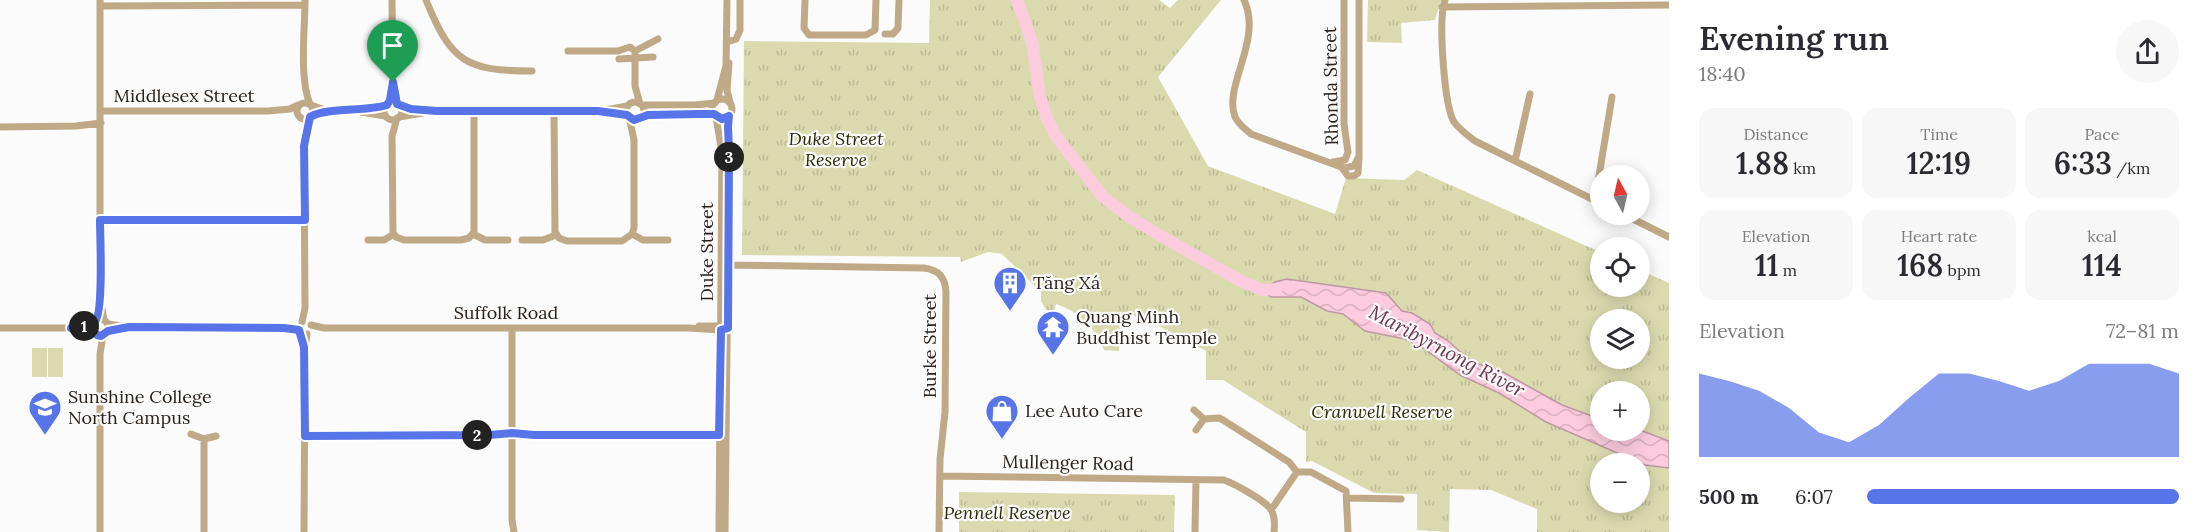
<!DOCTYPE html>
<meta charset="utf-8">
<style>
body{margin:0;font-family:Lora,serif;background:#f7f7f7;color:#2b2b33;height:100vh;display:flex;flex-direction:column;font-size:22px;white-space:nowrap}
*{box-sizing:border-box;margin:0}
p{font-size:20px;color:#7c7c81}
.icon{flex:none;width:33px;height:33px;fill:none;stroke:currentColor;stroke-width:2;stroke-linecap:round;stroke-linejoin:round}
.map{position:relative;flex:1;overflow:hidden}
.drawer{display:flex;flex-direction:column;background:#fff;width:540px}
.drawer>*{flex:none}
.needle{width:39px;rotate:352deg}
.buttons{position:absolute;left:1590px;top:165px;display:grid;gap:12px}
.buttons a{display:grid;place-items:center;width:60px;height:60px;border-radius:50%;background:#fff;box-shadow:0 3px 15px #0003;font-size:30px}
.pin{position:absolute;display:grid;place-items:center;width:51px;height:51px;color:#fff;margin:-62px -26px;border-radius:50% 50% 50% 0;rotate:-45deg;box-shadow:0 0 6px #0007}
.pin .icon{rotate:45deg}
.km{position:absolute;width:30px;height:30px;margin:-15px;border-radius:50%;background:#222;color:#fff;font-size:16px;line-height:30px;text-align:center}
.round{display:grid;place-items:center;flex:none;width:63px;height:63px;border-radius:32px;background:#f7f7f7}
.overview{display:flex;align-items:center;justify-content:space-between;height:102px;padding:0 30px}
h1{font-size:33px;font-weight:600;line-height:45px}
.figures{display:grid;grid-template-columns:repeat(3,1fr);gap:9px;height:102px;padding:6px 30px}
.figures div{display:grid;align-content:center;border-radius:15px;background:#f7f7f7;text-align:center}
.figures b{font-size:30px;font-weight:600}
.figures small{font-size:16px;font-weight:400}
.figures p{font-size:16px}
.chart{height:168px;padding:12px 30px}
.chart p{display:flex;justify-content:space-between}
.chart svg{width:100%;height:108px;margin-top:6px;fill:#5874e9;opacity:.7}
ul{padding:0 30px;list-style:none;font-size:20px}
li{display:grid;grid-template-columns:96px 72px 1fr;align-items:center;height:45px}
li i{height:15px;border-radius:8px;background:#5874e9}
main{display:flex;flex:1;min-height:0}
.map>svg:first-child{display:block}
.grass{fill:#dbdaaf}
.park{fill:url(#park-tufts);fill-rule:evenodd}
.water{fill:url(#water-waves);stroke:#be99a4;stroke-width:1.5}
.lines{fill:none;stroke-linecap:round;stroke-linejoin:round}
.river{stroke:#fcccde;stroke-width:12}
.minor{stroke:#bfa987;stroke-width:7}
.route-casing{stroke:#fff;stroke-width:12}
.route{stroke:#5874e9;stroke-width:8}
.labels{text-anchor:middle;stroke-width:4.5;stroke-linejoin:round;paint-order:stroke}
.street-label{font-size:18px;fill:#2d221b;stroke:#fbfbfb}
.park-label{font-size:18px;font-style:italic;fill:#2d2c07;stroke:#fbfbfb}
.poi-label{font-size:18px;fill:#2d221b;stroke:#fbfbfb;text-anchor:start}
.water-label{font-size:20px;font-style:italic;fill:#70354f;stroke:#fbfbfb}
</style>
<main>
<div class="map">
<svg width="1669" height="532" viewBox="0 0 1669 532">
<defs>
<pattern id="park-tufts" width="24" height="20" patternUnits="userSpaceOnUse" patternTransform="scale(1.5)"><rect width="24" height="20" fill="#dbdaaf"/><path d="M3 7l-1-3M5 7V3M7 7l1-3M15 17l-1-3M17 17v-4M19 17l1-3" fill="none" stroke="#bcbb96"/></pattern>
<pattern id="water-waves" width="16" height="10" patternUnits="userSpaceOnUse" patternTransform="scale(1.5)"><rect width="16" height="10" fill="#fcccde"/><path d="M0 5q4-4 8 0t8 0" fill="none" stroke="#d8afbe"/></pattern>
</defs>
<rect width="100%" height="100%" fill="#fbfbfb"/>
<path class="grass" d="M 32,348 L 47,348 L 47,377 L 32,377 Z
M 48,348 L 63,348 L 63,377 L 48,377 Z"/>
<path class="park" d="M 930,0 L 1159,0 L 1170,8 L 1178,0 L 1221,0 L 1158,77 L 1208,166 L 1335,214 L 1346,178 L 1404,180 L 1417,170 L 1600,252 L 1600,286 L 1640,286 L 1640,270 L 1669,283 L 1669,441 L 1640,430 L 1640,392 L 1600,392 L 1600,424 L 1321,290 L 1271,297 L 1301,297 L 1327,311 L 1343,314 L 1365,331 L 1405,339 L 1423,348 L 1460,375 L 1499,393 L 1546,422 L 1645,465 L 1669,468 L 1669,532 L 1537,532 L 1537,509 L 1491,490 L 1450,489 L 1449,532 L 1417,530 L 1417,494 L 1374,493 L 1312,461 L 1306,462 L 1306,432 L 1223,380 L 1206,380 L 1206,351 L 1146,319 L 1120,312 L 1119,351 L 1104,350 C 1095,327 1079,312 1056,304 L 1054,310 L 1046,310 L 1041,301 L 1041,292 L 1002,254 L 988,252 L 961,262 L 960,257 L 742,255 L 744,41 L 929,43 ZM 1600,320 L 1640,320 L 1640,358 L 1600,358 ZM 1600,464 L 1640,464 L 1640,502 L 1600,502 Z
M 1368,0 L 1441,0 L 1435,20 L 1401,23 L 1402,43 L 1367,42 Z
M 959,492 L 1175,495 L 1174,532 L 959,532 Z"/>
<path class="water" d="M 1287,279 L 1386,293 L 1402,311 L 1412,313 L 1430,324 L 1435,333 L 1447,340 L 1472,362 L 1501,371 L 1562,405 L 1600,419 L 1600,430 L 1640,430 L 1669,441 L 1669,468 L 1645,465 L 1546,422 L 1499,393 L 1460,375 L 1423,348 L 1405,339 L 1365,331 L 1343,314 L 1327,311 L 1301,297 L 1271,297 L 1262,290 L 1275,282 Z"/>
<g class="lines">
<path class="river" d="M 1017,0 L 1032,42 L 1040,96 L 1046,116 L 1055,135 L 1103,197 L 1128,216 L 1159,235 L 1239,280 L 1262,290 L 1277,289"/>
<path class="minor" d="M 100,0 L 100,299 L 104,320
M 305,0 C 305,29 299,79 310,104
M 392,0 L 393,82 L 397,103
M 426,0 C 451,62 466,71 532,71
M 805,0 L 804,28 L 809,35 L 866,35 L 875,30 L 876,0
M 1244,0 C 1263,40 1223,86 1235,117 C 1239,125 1245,129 1251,134 L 1344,168 L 1354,166 L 1359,156 L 1359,0
M 1445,0 C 1438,19 1444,105 1454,122 C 1460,130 1467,135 1475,141 L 1600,203
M 100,6 L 305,5
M 1442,7 L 1669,5
M 885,34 L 893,34 L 898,28 L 899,0
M 727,42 L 736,39 L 740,30 L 740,0
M 568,51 L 618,51 L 630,47 L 635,51 L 635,86 L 640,104
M 635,51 L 658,39
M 619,59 L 653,57
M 729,63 L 727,91 L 730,102
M712 109a10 10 0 1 1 20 0a10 10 0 1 1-20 0Z
M 717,100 L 726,66 L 727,0
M626 111a9 9 0 1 1 18 0a9 9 0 1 1-18 0Z
M384 111a9 9 0 1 1 18 0a9 9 0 1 1-18 0Z
M297 111a8 8 0 1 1 16 0a8 8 0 1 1-16 0Z
M 311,105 C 333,115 364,113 387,105
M 399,105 C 426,115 459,111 487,111 C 533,111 582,116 627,106
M 642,105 L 695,105 L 715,103
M 100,111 L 268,111 L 290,109 L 298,105
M 361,112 L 385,116
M 554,112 L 555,232 L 559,238 L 567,241 L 622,241 L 632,234 L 634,228 L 634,140 L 629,117
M 606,112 L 627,115
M 642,116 L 714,114
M 399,117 L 423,113
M 716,117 L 722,153 L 719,532
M 397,118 L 392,136 L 393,232 L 396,237 L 404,240 L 461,240 L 469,238 L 474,232 L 474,111
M 0,127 L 76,126 L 101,123
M 1515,161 L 1530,94
M 1333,162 L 1345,160 L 1348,152 L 1344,124 L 1344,0
M 1342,168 L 1348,176 L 1354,176 L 1358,173 L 1359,158
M 1595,200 L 1612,97
M 1623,214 L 1669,237
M 100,220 L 305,220
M 473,234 L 485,240 L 508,240
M 632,234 L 643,240 L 668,240
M 368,240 L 384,240 L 394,234
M 522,240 L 543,240 L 556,235
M 722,265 L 924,268 C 939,270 945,277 946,292 L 945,412 L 940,459 L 939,532
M92 327a8 8 0 1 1 16 0a8 8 0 1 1-16 0Z
M 302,322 L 305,308 L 304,146 L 310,117
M 108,324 L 129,327 L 284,328 L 299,330
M 311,325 L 324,328 L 688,328 L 721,330 L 728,328
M 699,326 L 724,326
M 0,328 L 71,328 L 93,330
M 512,328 L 512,520 L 514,532
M 1194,410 L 1204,419 L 1196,430
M 1204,419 L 1219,418 L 1223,420 L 1289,462 L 1297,472
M 191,434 L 204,439 L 216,436
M 305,436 L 489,435 L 512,433 L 534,435 L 726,435
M 940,476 L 1224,480 C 1235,484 1262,499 1270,508 C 1275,515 1275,524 1274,532
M 1348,498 L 1401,499
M 1271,510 L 1297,472 L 1311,472 L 1346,491 L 1348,532
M 100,532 L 100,354 L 103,335
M 204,532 L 204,439
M 304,532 L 305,347 L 307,334
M 725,532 L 729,163 L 728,127 L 729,116
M 1195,532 L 1196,480"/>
</g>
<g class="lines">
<g class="route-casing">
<path id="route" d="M 393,82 L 397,104 L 411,109 L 437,111 L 598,111 L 627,115 L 634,120 L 648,115 L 699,114 L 714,114 L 722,119 L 729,116 L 728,127 L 729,150 L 728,328 L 721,330 L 719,435 L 534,435 L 512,433 L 489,435 L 305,436 L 304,347 L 299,330 L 284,328 L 129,327 L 108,331 L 101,336 L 97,335 L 93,330 L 71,328 C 77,327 88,327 94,323 C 104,316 100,236 100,220 L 305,220 L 304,146 L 310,117 C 327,107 365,112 387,105 L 390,100 Z"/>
</g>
<use href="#route" class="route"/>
</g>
<defs>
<g id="building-pin" transform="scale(1.725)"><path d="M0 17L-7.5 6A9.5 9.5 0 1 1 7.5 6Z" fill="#5874e9" stroke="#fbfbfb"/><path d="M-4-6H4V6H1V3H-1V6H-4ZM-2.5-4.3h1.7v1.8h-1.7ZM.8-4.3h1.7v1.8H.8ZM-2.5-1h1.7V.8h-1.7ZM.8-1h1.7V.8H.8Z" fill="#fff"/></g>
<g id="temple-pin" transform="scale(1.725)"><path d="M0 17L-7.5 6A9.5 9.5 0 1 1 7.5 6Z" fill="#5874e9" stroke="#fbfbfb"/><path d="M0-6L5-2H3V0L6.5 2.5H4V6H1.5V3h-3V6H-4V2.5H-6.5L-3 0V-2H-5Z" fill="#fff"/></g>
<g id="school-pin" transform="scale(1.725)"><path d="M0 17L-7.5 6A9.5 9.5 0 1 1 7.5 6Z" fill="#5874e9" stroke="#fbfbfb"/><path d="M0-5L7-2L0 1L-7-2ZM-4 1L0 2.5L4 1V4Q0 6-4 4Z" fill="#fff"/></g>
<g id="shop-pin" transform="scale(1.725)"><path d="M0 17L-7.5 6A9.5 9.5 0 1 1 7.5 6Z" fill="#5874e9" stroke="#fbfbfb"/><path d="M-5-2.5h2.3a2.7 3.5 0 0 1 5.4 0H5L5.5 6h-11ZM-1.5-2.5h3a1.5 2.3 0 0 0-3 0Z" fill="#fff"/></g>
</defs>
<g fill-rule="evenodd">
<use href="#building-pin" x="1010" y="283"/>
<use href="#temple-pin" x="1053" y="327"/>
<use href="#school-pin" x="45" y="407"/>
<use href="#shop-pin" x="1002" y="411"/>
</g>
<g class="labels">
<g class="street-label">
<text transform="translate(1331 86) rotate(-91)" y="6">Rhonda Street</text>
<text x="184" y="102">Middlesex Street</text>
<text transform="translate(707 252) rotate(-90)" y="6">Duke Street</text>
<text x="506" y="319">Suffolk Road</text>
<text transform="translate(930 346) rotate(-90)" y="6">Burke Street</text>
<text transform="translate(1068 463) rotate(1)" y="6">Mullenger Road</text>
</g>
<g class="park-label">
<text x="836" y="145">Duke Street<tspan x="836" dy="21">Reserve</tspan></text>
<text x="1382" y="418">Cranwell Reserve</text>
<text x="1007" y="519">Pennell Reserve</text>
</g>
<g class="poi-label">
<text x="1033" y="289">Tăng Xá</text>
<text x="1076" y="323">Quang Minh<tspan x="1076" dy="21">Buddhist Temple</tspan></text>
<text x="68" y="403">Sunshine College<tspan x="68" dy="21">North Campus</tspan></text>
<text x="1025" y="417">Lee Auto Care</text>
</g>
<g class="water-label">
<text transform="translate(1447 351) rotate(28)" y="7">Maribyrnong River</text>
</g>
</g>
</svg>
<div class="buttons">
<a><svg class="needle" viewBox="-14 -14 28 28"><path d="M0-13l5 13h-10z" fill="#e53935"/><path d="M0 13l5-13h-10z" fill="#7c7c81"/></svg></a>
<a><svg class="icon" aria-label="locate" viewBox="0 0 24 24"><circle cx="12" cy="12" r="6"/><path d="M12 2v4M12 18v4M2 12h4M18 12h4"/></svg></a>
<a><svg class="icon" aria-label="layers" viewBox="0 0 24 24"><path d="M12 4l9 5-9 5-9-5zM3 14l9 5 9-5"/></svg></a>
<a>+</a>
<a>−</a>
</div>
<div class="pin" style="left:393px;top:82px;background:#1e9e55"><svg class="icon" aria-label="arrive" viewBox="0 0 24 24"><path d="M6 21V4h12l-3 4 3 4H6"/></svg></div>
<b class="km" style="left:84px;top:326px">1</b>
<b class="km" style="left:477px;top:435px">2</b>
<b class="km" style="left:729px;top:157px">3</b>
</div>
<section class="drawer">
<div class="overview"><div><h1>Evening run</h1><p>18:40</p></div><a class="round"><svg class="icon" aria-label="share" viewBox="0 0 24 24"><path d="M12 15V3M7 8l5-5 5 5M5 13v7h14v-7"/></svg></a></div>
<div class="figures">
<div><p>Distance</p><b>1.88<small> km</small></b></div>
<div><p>Time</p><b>12:19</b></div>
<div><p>Pace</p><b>6:33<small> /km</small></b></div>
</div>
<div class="figures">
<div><p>Elevation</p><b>11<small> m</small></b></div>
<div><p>Heart rate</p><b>168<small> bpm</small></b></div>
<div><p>kcal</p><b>114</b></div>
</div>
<div class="chart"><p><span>Elevation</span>72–81 m</p>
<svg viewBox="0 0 160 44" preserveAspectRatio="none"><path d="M0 44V10L10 13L20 17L30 24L40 34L50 38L60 31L70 20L80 10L90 10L100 13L110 17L120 13L130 6L140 6L150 6L160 10V44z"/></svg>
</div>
<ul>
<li><b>500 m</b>6:07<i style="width:100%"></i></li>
</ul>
</section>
</main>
